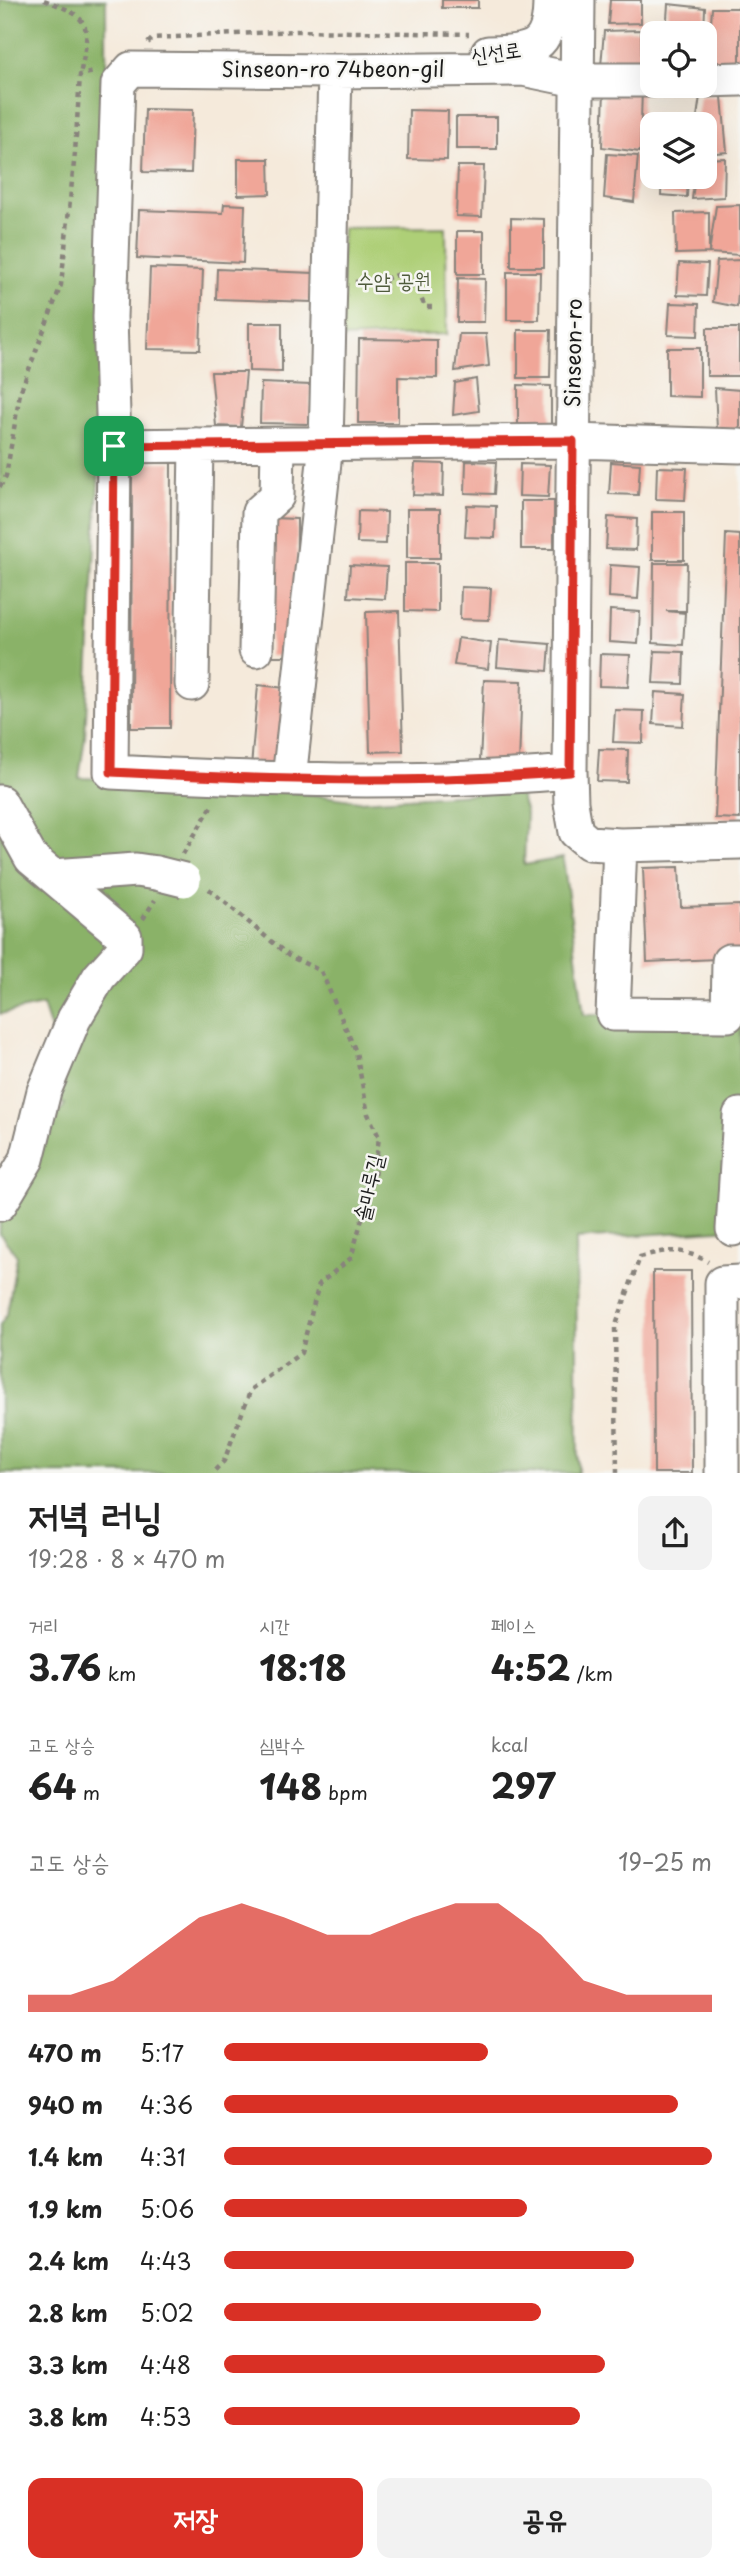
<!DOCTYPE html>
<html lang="ko">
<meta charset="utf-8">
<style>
body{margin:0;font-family:"Playpen Sans","Poor Story",sans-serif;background:#f2f2f2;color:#222;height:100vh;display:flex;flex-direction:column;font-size:26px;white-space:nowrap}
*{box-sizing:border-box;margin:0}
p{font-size:23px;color:#767676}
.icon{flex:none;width:38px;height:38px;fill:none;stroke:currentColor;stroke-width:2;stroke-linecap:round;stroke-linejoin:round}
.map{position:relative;height:1473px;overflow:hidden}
.panel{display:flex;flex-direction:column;background:#fff;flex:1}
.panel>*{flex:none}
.buttons{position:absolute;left:640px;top:21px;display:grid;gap:14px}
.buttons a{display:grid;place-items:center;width:77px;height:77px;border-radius:14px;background:#fff;box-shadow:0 7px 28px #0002;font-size:35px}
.pin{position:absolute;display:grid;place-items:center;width:60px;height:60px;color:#fff;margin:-30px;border-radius:14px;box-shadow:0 4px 10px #0006}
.round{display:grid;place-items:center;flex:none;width:74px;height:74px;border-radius:14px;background:#f2f2f2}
.head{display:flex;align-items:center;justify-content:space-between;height:119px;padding:0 28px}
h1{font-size:38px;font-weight:700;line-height:52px}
.metrics{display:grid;grid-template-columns:repeat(3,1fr);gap:10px;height:119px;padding:7px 28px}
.metrics div{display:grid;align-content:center}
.metrics b{font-size:35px;font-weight:700}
.metrics small{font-size:19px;font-weight:400}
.metrics p{font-size:19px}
.chart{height:196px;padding:14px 28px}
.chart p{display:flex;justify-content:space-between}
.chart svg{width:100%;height:126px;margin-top:7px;fill:#d93025;opacity:.7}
.button{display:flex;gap:14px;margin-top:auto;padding:14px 28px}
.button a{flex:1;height:80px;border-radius:14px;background:#d93025;color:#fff;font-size:28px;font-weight:700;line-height:80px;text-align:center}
.button a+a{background:#f2f2f2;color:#222}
ul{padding:0 28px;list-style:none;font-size:23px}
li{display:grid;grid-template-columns:112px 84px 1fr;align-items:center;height:52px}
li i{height:18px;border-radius:9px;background:#d93025}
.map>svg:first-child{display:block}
.green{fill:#aecf77;stroke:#65764a;stroke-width:2}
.forest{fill:#8ab268;stroke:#536742;stroke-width:2}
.building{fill:#f0a698}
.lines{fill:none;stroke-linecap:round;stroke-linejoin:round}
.minor-casing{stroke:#88837c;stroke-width:37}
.path{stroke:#88837c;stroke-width:4.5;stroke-dasharray:5 5;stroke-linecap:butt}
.minor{stroke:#fff;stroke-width:33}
.minor-bridge-casing{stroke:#88837c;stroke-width:37;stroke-linecap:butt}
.minor-bridge{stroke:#fff;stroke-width:33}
.route-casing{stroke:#fff;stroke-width:14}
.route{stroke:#d93025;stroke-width:9}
.labels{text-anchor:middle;stroke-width:5;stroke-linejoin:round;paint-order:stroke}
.street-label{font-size:21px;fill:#1c1c1c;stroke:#f6f6f2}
.park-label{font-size:21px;fill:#4f5b3c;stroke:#f6f6f2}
</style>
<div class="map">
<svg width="740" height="1473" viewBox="0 0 740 1473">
<rect width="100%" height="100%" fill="#f6f6f2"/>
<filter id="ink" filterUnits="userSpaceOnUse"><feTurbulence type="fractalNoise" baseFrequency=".0143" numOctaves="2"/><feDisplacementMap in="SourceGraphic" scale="14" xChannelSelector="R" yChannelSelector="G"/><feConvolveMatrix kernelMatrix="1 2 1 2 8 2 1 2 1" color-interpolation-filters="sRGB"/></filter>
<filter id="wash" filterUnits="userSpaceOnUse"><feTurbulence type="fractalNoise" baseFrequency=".00686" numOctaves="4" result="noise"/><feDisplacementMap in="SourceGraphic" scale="28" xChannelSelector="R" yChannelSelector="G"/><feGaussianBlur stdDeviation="1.57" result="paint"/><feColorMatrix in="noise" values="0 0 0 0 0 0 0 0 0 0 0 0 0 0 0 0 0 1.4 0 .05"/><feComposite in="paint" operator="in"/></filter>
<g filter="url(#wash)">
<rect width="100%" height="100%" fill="#f5eadb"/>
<path class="green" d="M 446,227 L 447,334 L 337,338 L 343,228 Z"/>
<path class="forest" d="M 0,0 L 106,0 L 107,313 L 85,737 L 79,778 L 223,782 L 359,801 L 519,791 L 526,813 L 524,865 L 563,858 L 584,1015 L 740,1008 L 740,1115 L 733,1229 L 576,1239 L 578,1473 L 0,1473 L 0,1325 L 7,1314 L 17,1256 L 0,1234 L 0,1186 L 41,1142 L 65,1104 L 37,1094 L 59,1054 L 43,1005 L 0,1014 Z"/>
<g id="blocks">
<path class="building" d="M 442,0 L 478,0 L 478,8 L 442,8 Z
M 610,0 L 641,0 L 641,23 L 608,24 Z
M 668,4 L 705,8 L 704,33 L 666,33 Z
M 712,8 L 740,8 L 740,67 L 708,67 Z
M 641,30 L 642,69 L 601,66 L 604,31 Z
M 604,90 L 642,90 L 640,152 L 602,147 Z
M 700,96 L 722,97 L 727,152 L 705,154 L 705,124 L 696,124 Z
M 145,109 L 193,110 L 191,173 L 143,172 Z
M 409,110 L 448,111 L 447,160 L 408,159 Z
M 456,117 L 497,117 L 497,149 L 456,149 Z
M 607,154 L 638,156 L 634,202 L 604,198 Z
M 725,158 L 724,197 L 692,199 L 695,177 L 705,177 L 705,159 Z
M 238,159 L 269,159 L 270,194 L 238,195 Z
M 458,166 L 484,166 L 482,217 L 456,216 Z
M 662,177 L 688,177 L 687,197 L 661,195 Z
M 224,204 L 245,205 L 243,263 L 137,258 L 139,210 L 223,213 Z
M 740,205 L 740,255 L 709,253 L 716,206 Z
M 709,212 L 709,253 L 676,254 L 675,213 Z
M 511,218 L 544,219 L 544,267 L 511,267 Z
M 457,231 L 484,231 L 484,274 L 457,274 Z
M 740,260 L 737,307 L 713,302 L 717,261 Z
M 679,263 L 708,264 L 706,296 L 677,295 Z
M 150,268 L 203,270 L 200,350 L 147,349 Z
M 217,269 L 314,273 L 313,302 L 216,299 Z
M 507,272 L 540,272 L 539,320 L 507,320 Z
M 458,278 L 485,279 L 484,322 L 457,322 Z
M 670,303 L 699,304 L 698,336 L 668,335 Z
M 249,323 L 282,323 L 282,372 L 249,371 Z
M 707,328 L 739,328 L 739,376 L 707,376 Z
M 518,330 L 551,330 L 550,378 L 518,378 Z
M 459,334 L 486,334 L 489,366 L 455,371 Z
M 359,339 L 437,340 L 437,378 L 398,377 L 398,423 L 358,423 Z
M 667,348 L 700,348 L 700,397 L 667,396 Z
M 211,372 L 246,372 L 241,427 L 216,426 Z
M 476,379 L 479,411 L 453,415 L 455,383 Z
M 261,383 L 311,385 L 309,424 L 260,423 Z
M 518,385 L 551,386 L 551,434 L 518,433 Z
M 715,388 L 740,390 L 740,430 L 717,429 Z
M 466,461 L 496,462 L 494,494 L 465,493 Z
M 132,462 L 171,462 L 170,728 L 131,728 Z
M 611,462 L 640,464 L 638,495 L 609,494 Z
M 415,463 L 444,464 L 443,496 L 413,495 Z
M 520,464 L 550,465 L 548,497 L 519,496 Z
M 657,467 L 687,468 L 685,500 L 656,499 Z
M 521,501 L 554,501 L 554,549 L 521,549 Z
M 467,505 L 496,506 L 495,538 L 465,537 Z
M 407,509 L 440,509 L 440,558 L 407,558 Z
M 358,511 L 387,512 L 386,544 L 357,543 Z
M 652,512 L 684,512 L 684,560 L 652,560 Z
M 608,517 L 637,519 L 636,550 L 606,549 Z
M 271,518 L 297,519 L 296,656 L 270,656 Z
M 726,534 L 740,535 L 740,819 L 715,818 Z
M 405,563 L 438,563 L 438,612 L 405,611 Z
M 654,563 L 687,563 L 686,611 L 666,611 L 685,613 L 683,645 L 653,643 Z
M 350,565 L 387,567 L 385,599 L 348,597 Z
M 610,565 L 640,567 L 638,599 L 609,597 Z
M 461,587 L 491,588 L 489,620 L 460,619 Z
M 610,610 L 640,612 L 638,644 L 609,642 Z
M 399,611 L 403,751 L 370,752 L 366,612 Z
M 458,638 L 491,643 L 488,669 L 454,665 Z
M 499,640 L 550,644 L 548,671 L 497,667 Z
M 655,651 L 684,652 L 683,684 L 653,683 Z
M 600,654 L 630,655 L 628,687 L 599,686 Z
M 484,680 L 522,681 L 519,764 L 480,762 Z
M 258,685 L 294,689 L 287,770 L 251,767 Z
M 655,692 L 685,694 L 683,726 L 653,724 Z
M 615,710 L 644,711 L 643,743 L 613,742 Z
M 599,749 L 628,750 L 627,782 L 597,781 Z
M 679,867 L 681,907 L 740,905 L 740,958 L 647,962 L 643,868 Z
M 653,1271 L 691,1271 L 692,1473 L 654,1473 Z"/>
</g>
</g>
<g filter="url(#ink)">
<use href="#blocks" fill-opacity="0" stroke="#88837c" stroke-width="2"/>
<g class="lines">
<g class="minor-casing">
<path id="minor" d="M 578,0 L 570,772 L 571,803 L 576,832 L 589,843 L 620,845 L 740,842
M 488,53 C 533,52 550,49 550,0
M 705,80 L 740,79
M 114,446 L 573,441 L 740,446
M 256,650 L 259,512 L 277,496 L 278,445
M 192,684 L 196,445
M 570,772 C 418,785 263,780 111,772 L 114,446 L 110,317 L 118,84 L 131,69 L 335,71 L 523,69 L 576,80 L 653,80
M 289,779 L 326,444 L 335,71
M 0,802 L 31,858 L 125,937 L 125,948 L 99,977 L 74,1019 L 44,1091 L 27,1159 L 0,1204
M 620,845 L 613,1014 L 728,1015 L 729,961 L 740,961
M 54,876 L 136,870 L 156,873
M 733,1229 L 740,1115
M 722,1473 L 722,1283 L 740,1282"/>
</g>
<path class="path" d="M 44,0 C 94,18 90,26 80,75
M 148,43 L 153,38 L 297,31 L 469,34
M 385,279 L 400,274 L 418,291 L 425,307 L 434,307
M 355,282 L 385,279 L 386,290
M 0,487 L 6,476 L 20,393 L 61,285 L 75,153 L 80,75 L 94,72
M 183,854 L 213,804
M 209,889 L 289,956 L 321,971 L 356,1052 L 368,1114 L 379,1137 L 374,1176 L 351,1258 L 319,1284 L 301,1353 L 251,1389 L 224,1461 L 212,1473
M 143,919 L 155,900
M 617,1473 L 615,1328 L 640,1257 C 666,1249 684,1248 708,1262"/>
<use href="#minor" class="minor"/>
<g class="minor-bridge-casing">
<path id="minor-bridge" d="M 156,873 L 184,880"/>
</g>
<use href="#minor-bridge" class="minor-bridge"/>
</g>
</g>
<g class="lines" filter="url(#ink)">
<g class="route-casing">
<path id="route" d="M 573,441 L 570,772 C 418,785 263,780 111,772 L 114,446 Z"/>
</g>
<use href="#route" class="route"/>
</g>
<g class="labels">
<g class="street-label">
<text transform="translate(496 53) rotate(-8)" y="7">신선로</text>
<text x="333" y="77">Sinseon-ro 74beon-gil</text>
<text transform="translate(574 353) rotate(-89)" y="7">Sinseon-ro</text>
<text transform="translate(369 1188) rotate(-77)" y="7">솔마루길</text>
</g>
<g class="park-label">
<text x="394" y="288">수암 공원</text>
</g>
</g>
</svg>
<div class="buttons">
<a><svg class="icon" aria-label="locate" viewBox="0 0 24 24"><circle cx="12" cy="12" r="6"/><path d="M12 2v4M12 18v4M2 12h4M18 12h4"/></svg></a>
<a><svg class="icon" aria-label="layers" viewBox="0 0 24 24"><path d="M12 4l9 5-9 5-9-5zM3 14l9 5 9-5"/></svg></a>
</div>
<div class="pin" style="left:114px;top:446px;background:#1e9e55"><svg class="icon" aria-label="arrive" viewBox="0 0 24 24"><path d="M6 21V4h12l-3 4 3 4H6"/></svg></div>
</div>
<section class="panel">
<div class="head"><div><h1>저녁 러닝</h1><p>19:28 · 8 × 470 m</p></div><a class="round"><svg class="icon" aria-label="share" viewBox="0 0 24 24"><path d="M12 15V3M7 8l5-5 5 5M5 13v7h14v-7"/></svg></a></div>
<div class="metrics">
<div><p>거리</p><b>3.76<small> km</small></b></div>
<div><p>시간</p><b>18:18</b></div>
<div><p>페이스</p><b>4:52<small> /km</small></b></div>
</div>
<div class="metrics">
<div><p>고도 상승</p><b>64<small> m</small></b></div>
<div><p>심박수</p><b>148<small> bpm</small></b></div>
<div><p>kcal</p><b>297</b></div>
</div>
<div class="chart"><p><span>고도 상승</span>19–25 m</p>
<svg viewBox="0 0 160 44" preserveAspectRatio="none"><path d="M0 44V38L10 38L20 33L30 22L40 11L50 6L60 11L70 17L80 17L90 11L100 6L110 6L120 17L130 33L140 38L150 38L160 38V44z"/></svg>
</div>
<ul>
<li><b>470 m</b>5:17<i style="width:54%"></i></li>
<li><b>940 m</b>4:36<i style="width:93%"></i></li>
<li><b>1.4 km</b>4:31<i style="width:100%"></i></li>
<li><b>1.9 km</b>5:06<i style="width:62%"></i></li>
<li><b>2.4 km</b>4:43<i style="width:84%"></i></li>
<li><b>2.8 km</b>5:02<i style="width:65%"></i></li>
<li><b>3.3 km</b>4:48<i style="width:78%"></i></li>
<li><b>3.8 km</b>4:53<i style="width:73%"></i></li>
</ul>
<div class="button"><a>저장</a><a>공유</a></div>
</section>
